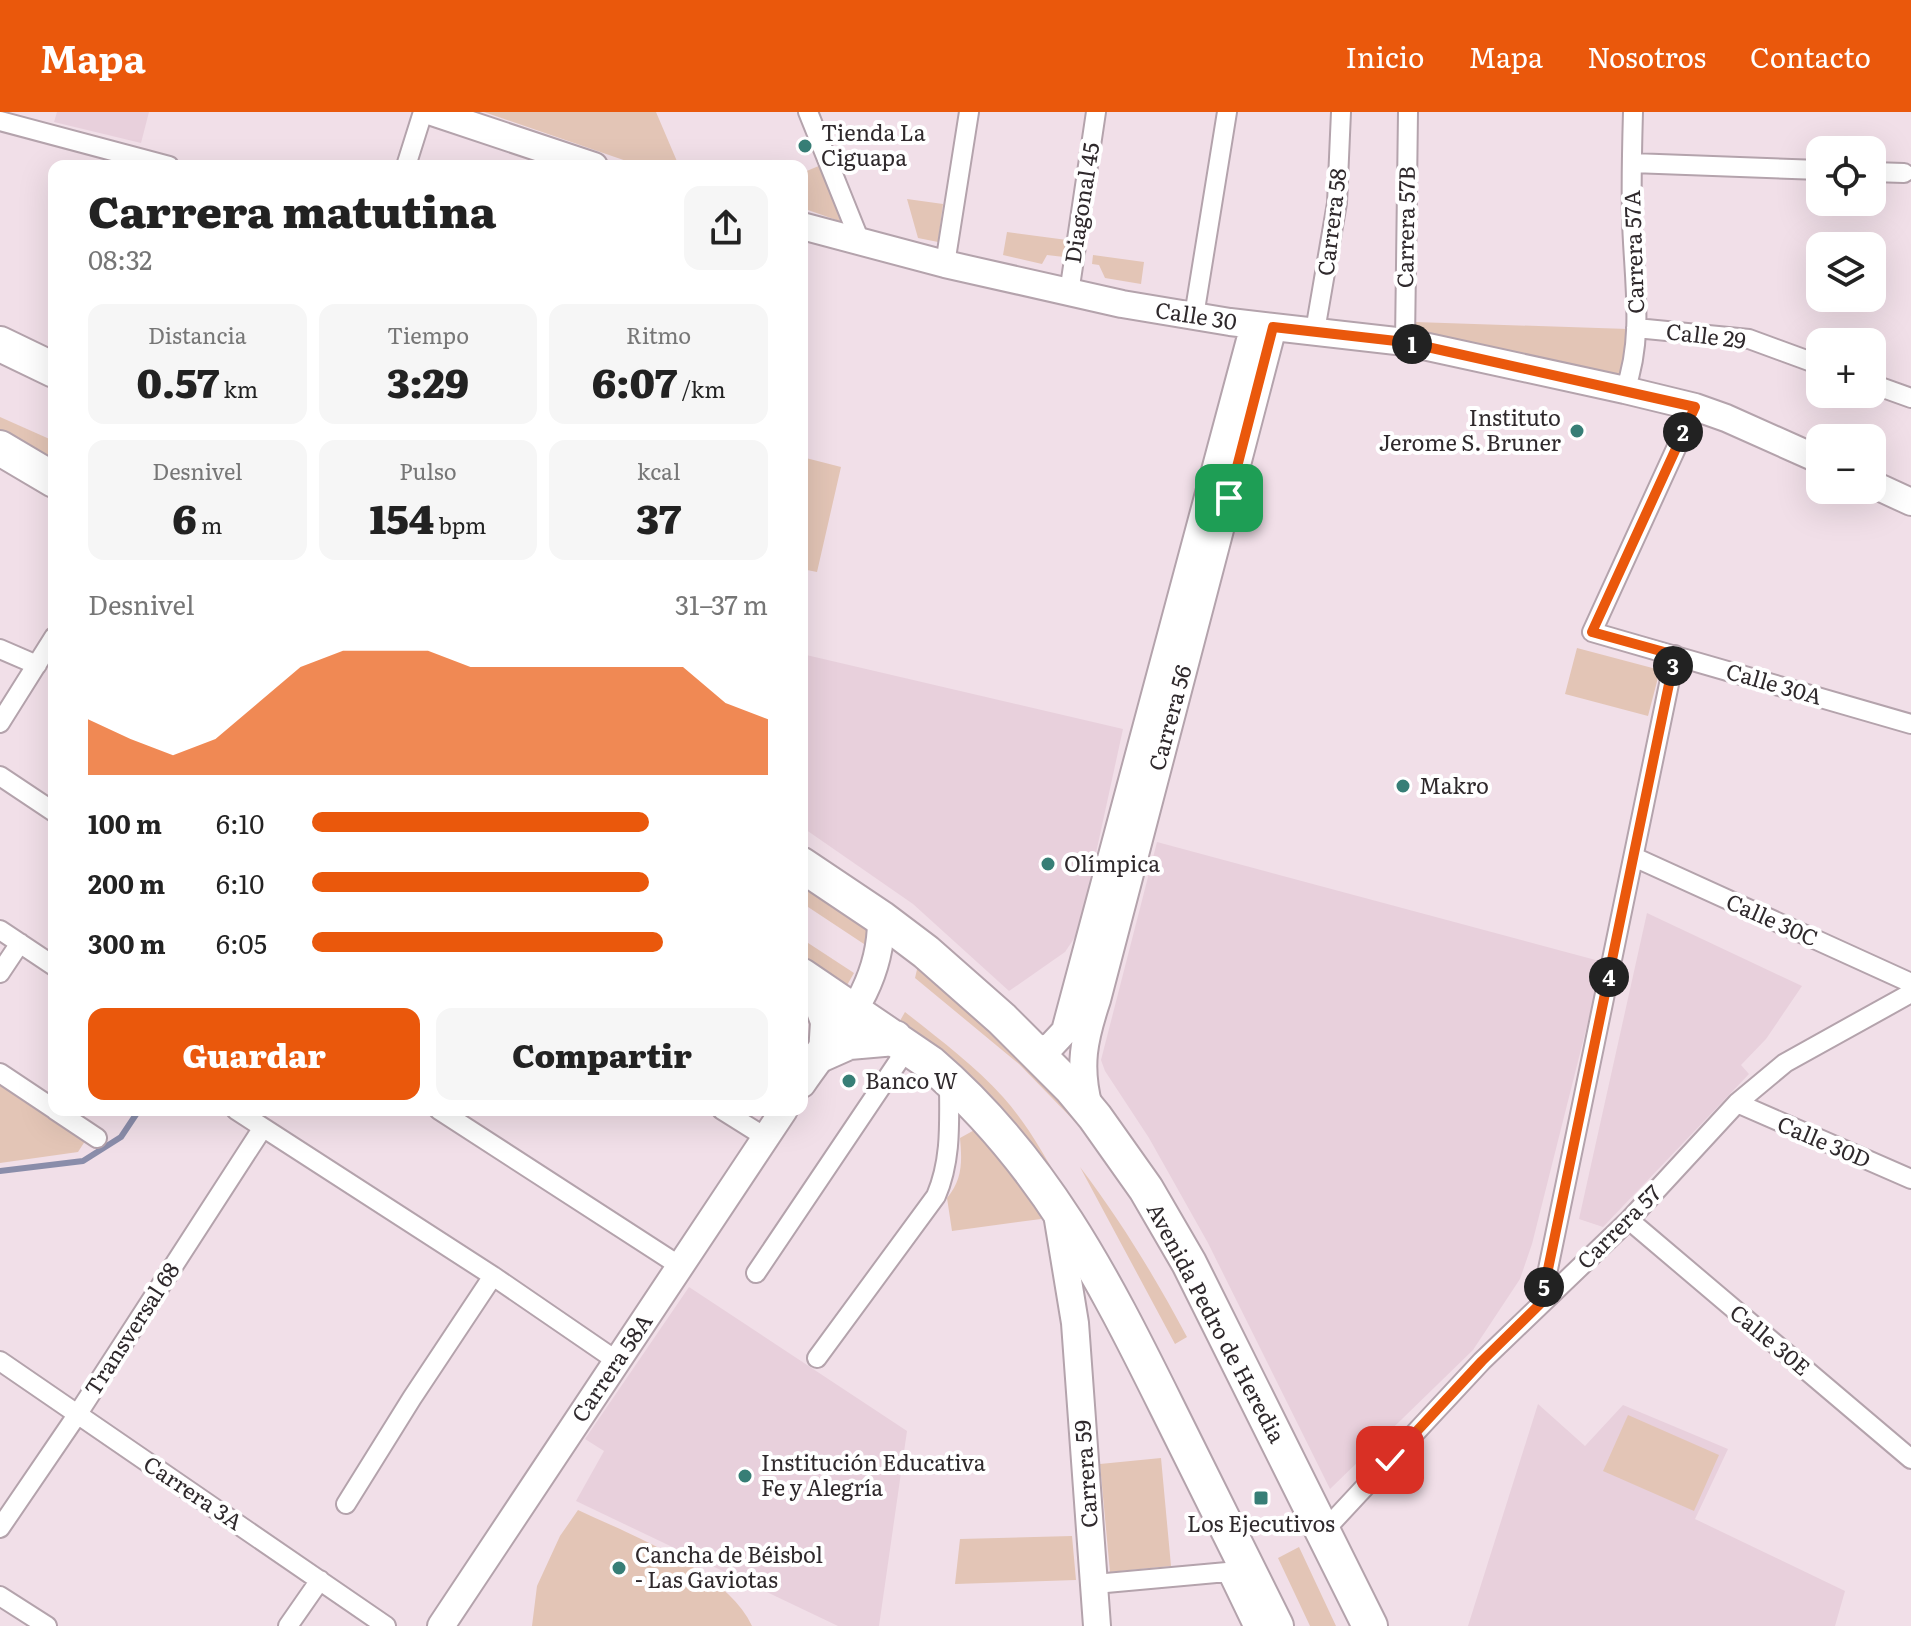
<!DOCTYPE html>
<html lang="es">
<meta charset="utf-8">
<style>
body{margin:0;font-family:Literata,serif;background:#f6f6f6;color:#222;height:100vh;display:flex;flex-direction:column;font-size:30px;white-space:nowrap}
*{box-sizing:border-box;margin:0}
p{font-size:26px;color:#767676}
.icon{flex:none;width:44px;height:44px;fill:none;stroke:currentColor;stroke-width:2;stroke-linecap:round;stroke-linejoin:round}
.map{position:relative;flex:1;overflow:hidden}
.side{position:absolute;left:48px;top:48px;width:760px;height:956px;display:flex;flex-direction:column;background:#fff;border-radius:16px;box-shadow:0 8px 32px #0002}
.side>*{flex:none}
.controls{position:absolute;left:1806px;top:24px;display:grid;gap:16px}
.controls a{display:grid;place-items:center;width:80px;height:80px;border-radius:16px;background:#fff;box-shadow:0 8px 32px #0002;font-size:40px}
.pin{position:absolute;display:grid;place-items:center;width:68px;height:68px;color:#fff;margin:-34px;border-radius:16px;box-shadow:0 4px 12px #0006}
.km{position:absolute;width:40px;height:40px;margin:-20px;border-radius:50%;background:#222;color:#fff;font-size:22px;line-height:40px;text-align:center}
.round{display:grid;place-items:center;flex:none;width:84px;height:84px;border-radius:16px;background:#f6f6f6}
.headline{display:flex;align-items:center;justify-content:space-between;height:136px;padding:0 40px}
h1{font-size:44px;font-weight:800;line-height:60px}
.stats{display:grid;grid-template-columns:repeat(3,1fr);gap:12px;height:136px;padding:8px 40px}
.stats div{display:grid;align-content:center;border-radius:16px;background:#f6f6f6;text-align:center}
.stats b{font-size:40px;font-weight:800}
.stats small{font-size:22px;font-weight:400}
.stats p{font-size:22px}
.chart{height:224px;padding:16px 40px}
.chart p{display:flex;justify-content:space-between}
.chart svg{width:100%;height:144px;margin-top:8px;fill:#ea580c;opacity:.7}
.button{display:flex;gap:16px;margin-top:auto;padding:16px 40px}
.button a{flex:1;height:92px;border-radius:16px;background:#ea580c;color:#fff;font-size:32px;font-weight:800;line-height:92px;text-align:center}
.button a+a{background:#f6f6f6;color:#222}
ul{padding:0 40px;list-style:none;font-size:26px}
li{display:grid;grid-template-columns:128px 96px 1fr;align-items:center;height:60px}
li i{height:20px;border-radius:10px;background:#ea580c}
header{display:flex;align-items:center;gap:48px;box-sizing:border-box;height:112px;padding:0 40px;background:#ea580c;color:#fff}
header strong{font-size:38px}
nav{display:flex;gap:44px;margin-inline-start:auto;font-size:28px}
.map>svg:first-child{display:block}
.built{fill:#e8d0dc}
.green{fill:#e3c5b6}
.lines{fill:none;stroke-linecap:round;stroke-linejoin:round}
.stream{stroke:#8a8daa;stroke-width:6}
.street-casing{stroke:#b4a3ac;stroke-width:22}
.secondary-casing{stroke:#b4a3ac;stroke-width:30}
.highway-casing{stroke:#b4a3ac;stroke-width:38}
.street{stroke:#fff;stroke-width:18}
.secondary{stroke:#fff;stroke-width:26}
.highway{stroke:#fff;stroke-width:34}
.route-casing{stroke:#fff;stroke-width:16}
.route{stroke:#ea580c;stroke-width:10}
.poi-dot{fill:#377e76;stroke:#fff;stroke-width:3}
.labels{text-anchor:middle;stroke-width:8;stroke-linejoin:round;paint-order:stroke}
.poi-label{font-size:22px;fill:#2f292c;stroke:#fff;text-anchor:start}
.street-label{font-size:22px;fill:#2f292c;stroke:#fff}
</style>
<header>
<strong>Mapa</strong>
<nav><a>Inicio</a><a>Mapa</a><a>Nosotros</a><a>Contacto</a></nav>
</header>
<div class="map">
<svg width="1911" height="1514" viewBox="0 0 1911 1514">
<rect width="100%" height="100%" fill="#f1dfe8"/>
<path class="built" d="M 57,0 L 149,0 L 141,31 L 54,10 Z
M 802,542 L 1123,617 L 1079,819 L 1065,840 L 1009,879 L 913,792 L 802,715 Z
M 1157,730 L 1603,850 L 1532,1132 L 1520,1167 L 1473,1238 L 1330,1377 L 1208,1131 L 1149,1026 L 1105,959 L 1101,948 Z
M 1647,801 L 1802,874 L 1766,927 L 1741,953 L 1749,962 L 1603,1115 L 1579,1107 Z
M 689,1175 L 907,1319 L 879,1514 L 838,1514 L 576,1389 L 604,1339 L 585,1327 Z
M 1538,1292 L 1585,1334 L 1623,1293 L 1728,1337 L 1695,1407 L 1845,1479 L 1835,1514 L 1468,1514 Z"/>
<path class="green" d="M 484,0 L 656,0 L 679,54 L 641,54 Z
M 821,53 L 845,111 L 808,98 L 802,84 L 802,61 Z
M 907,87 L 943,92 L 938,130 L 918,126 Z
M 1007,120 L 1067,128 L 1064,145 L 1047,143 L 1042,152 L 1003,143 Z
M 1093,143 L 1144,150 L 1141,172 L 1105,166 L 1099,153 L 1092,152 Z
M 1415,210 L 1628,217 L 1621,267 L 1415,221 Z
M 0,305 L 54,329 L 54,358 L 0,329 Z
M 802,345 L 841,355 L 817,460 L 802,457 Z
M 1577,536 L 1660,558 L 1648,604 L 1565,582 Z
M 802,763 L 872,808 L 870,836 L 802,791 Z
M 802,827 L 854,861 L 846,875 L 802,847 Z
M 919,849 L 1089,1016 L 1086,1021 L 1019,952 L 915,866 Z
M 905,900 C 939,927 974,953 1003,985 C 1028,1013 1046,1046 1064,1078 L 897,914 Z
M 0,970 L 87,1026 L 78,1040 L 0,1051 Z
M 978,1016 L 1039,1088 L 1041,1107 L 952,1119 L 947,1086 C 963,1067 962,1049 960,1026 Z
M 1080,1055 C 1121,1109 1155,1165 1187,1225 L 1175,1232 Z
M 1628,1303 L 1719,1343 L 1694,1399 L 1603,1359 Z
M 1161,1346 L 1171,1454 L 1110,1460 L 1100,1352 Z
M 578,1398 C 631,1423 727,1459 752,1514 L 532,1514 L 537,1474 L 560,1424 Z
M 1072,1424 L 1076,1468 L 955,1472 L 960,1427 Z
M 1299,1435 L 1336,1514 L 1310,1514 L 1278,1446 Z"/>
<g class="lines">
<path class="stream" d="M 0,1059 L 83,1049 L 121,1025 L 139,998"/>
<g class="street-casing">
<path id="street" d="M 808,0 L 860,129
M 0,9 L 169,54
M 1632,51 L 1820,58
M 406,54 L 423,0
M 1872,60 L 1904,61
M 945,152 L 969,0
M 1069,181 L 1096,0
M 1194,204 L 1227,0
M 1636,216 L 1749,227 L 1820,253
M 1315,219 L 1337,91 L 1341,0
M 1405,230 L 1408,0
M 1872,272 L 1911,286
M 1625,278 C 1645,224 1633,162 1632,106 C 1631,70 1632,35 1633,0
M 1695,295 L 1592,520 L 1911,612
M 0,537 L 37,553
M 0,611 L 54,525
M 0,664 L 54,700
M 1634,745 L 1911,871
M 0,818 L 54,854
M 0,861 L 20,831
M 0,961 L 54,997
M 1737,991 L 1911,1067
M 55,998 L 97,1026
M 236,998 L 493,1164 L 617,1249
M 439,998 L 680,1154
M 722,998 L 765,1025
M 1629,1108 L 1911,1347
M 756,1161 L 908,935
M 1541,1191 L 1675,543
M 817,1246 L 936,1084 C 952,1047 949,1008 949,969
M 0,1249 L 386,1514
M 346,1392 L 412,1286 L 493,1164
M 0,1416 L 77,1303 L 262,1017
M 1323,1420 L 1482,1249 L 1629,1108 L 1737,991 L 1785,951 L 1911,881
M 1095,1472 L 1227,1460 L 1253,1514
M 0,1484 L 47,1514
M 288,1514 L 320,1468"/>
</g>
<g class="secondary-casing">
<path id="secondary" d="M 432,0 L 594,54
M 802,114 L 945,152 L 1122,192 L 1230,210 L 1405,230 L 1625,278 L 1695,295 L 1726,306 L 1820,348
M 1872,372 L 1911,390
M 809,869 L 824,910 L 822,942
M 1034,940 L 1051,934 L 1065,919 L 1254,213
M 802,972 C 840,917 882,876 881,806
M 1089,995 C 1078,954 1084,927 1097,888 L 1273,215
M 1058,1108 L 1075,1211 L 1097,1514
M 441,1514 L 784,998"/>
</g>
<g class="highway-casing">
<path id="highway" d="M 0,232 L 54,258
M 0,336 L 54,368
M 802,753 L 881,806 L 926,840 L 1002,907 L 1071,976 L 1095,1005 L 1146,1077 L 1189,1151 L 1370,1514
M 802,864 L 930,951 C 1043,1048 1102,1164 1167,1295 C 1203,1368 1239,1441 1276,1514
M 822,942 L 849,930 L 895,926"/>
</g>
<use href="#street" class="street"/>
<use href="#secondary" class="secondary"/>
<use href="#highway" class="highway"/>
</g>
<g class="lines">
<g class="route-casing">
<path id="route" d="M 1229,386 L 1273,215 L 1405,230 L 1695,295 L 1592,520 L 1675,543 L 1541,1191 L 1482,1249 L 1390,1348"/>
</g>
<use href="#route" class="route"/>
</g>
<g class="poi-dot">
<circle cx="805" cy="34" r="8"/>
<circle cx="1577" cy="319" r="8"/>
<circle cx="1403" cy="674" r="8"/>
<circle cx="1048" cy="752" r="8"/>
<circle cx="849" cy="969" r="8"/>
<circle cx="745" cy="1364" r="8"/>
<rect x="1253" y="1378" width="16" height="16" rx="4"/>
<circle cx="619" cy="1456" r="8"/>
</g>
<g class="labels">
<g class="poi-label">
<text x="821" y="29">Tienda La<tspan x="821" dy="25">Ciguapa</tspan></text>
<text x="1561" y="314" text-anchor="end">Instituto<tspan x="1561" dy="25">Jerome S. Bruner</tspan></text>
<text x="1419" y="682">Makro</text>
<text x="1064" y="760">Olímpica</text>
<text x="865" y="977">Banco W</text>
<text x="761" y="1359">Institución Educativa<tspan x="761" dy="25">Fe y Alegría</tspan></text>
<text x="1261" y="1420" text-anchor="middle">Los Ejecutivos</text>
<text x="635" y="1451">Cancha de Béisbol<tspan x="635" dy="25">- Las Gaviotas</tspan></text>
</g>
<g class="street-label">
<text transform="translate(1082 91) rotate(-81)" y="8">Diagonal 45</text>
<text transform="translate(1332 110) rotate(-83)" y="8">Carrera 58</text>
<text transform="translate(1406 115) rotate(-89)" y="8">Carrera 57B</text>
<text transform="translate(1634 140) rotate(-92)" y="8">Carrera 57A</text>
<text transform="translate(1196 204) rotate(9)" y="8">Calle 30</text>
<text transform="translate(1706 224) rotate(7)" y="8">Calle 29</text>
<text transform="translate(1774 572) rotate(16)" y="8">Calle 30A</text>
<text transform="translate(1170 606) rotate(-75)" y="8">Carrera 56</text>
<text transform="translate(1772 808) rotate(24)" y="8">Calle 30C</text>
<text transform="translate(1824 1030) rotate(23)" y="8">Calle 30D</text>
<text transform="translate(1619 1115) rotate(-45)" y="8">Carrera 57</text>
<text transform="translate(1216 1211) rotate(62)" y="8">Avenida Pedro de Heredia</text>
<text transform="translate(132 1217) rotate(-57)" y="8">Transversal 68</text>
<text transform="translate(1770 1228) rotate(40)" y="8">Calle 30E</text>
<text transform="translate(612 1256) rotate(-56)" y="8">Carrera 58A</text>
<text transform="translate(1086 1362) rotate(-94)" y="8">Carrera 59</text>
<text transform="translate(193 1381) rotate(34)" y="8">Carrera 3A</text>
</g>
</g>
</svg>
<div class="controls">
<a><svg class="icon" aria-label="locate" viewBox="0 0 24 24"><circle cx="12" cy="12" r="6"/><path d="M12 2v4M12 18v4M2 12h4M18 12h4"/></svg></a>
<a><svg class="icon" aria-label="layers" viewBox="0 0 24 24"><path d="M12 4l9 5-9 5-9-5zM3 14l9 5 9-5"/></svg></a>
<a>+</a>
<a>−</a>
</div>
<div class="pin" style="left:1229px;top:386px;background:#1e9e55"><svg class="icon" aria-label="arrive" viewBox="0 0 24 24"><path d="M6 21V4h12l-3 4 3 4H6"/></svg></div>
<div class="pin" style="left:1390px;top:1348px;background:#d93025"><svg class="icon" aria-label="check" viewBox="0 0 24 24"><path d="M5 12l5 5 9-10"/></svg></div>
<b class="km" style="left:1412px;top:232px">1</b>
<b class="km" style="left:1683px;top:320px">2</b>
<b class="km" style="left:1673px;top:554px">3</b>
<b class="km" style="left:1609px;top:865px">4</b>
<b class="km" style="left:1544px;top:1175px">5</b>
<section class="side">
<div class="headline"><div><h1>Carrera matutina</h1><p>08:32</p></div><a class="round"><svg class="icon" aria-label="share" viewBox="0 0 24 24"><path d="M12 15V3M7 8l5-5 5 5M5 13v7h14v-7"/></svg></a></div>
<div class="stats">
<div><p>Distancia</p><b>0.57<small> km</small></b></div>
<div><p>Tiempo</p><b>3:29</b></div>
<div><p>Ritmo</p><b>6:07<small> /km</small></b></div>
</div>
<div class="stats">
<div><p>Desnivel</p><b>6<small> m</small></b></div>
<div><p>Pulso</p><b>154<small> bpm</small></b></div>
<div><p>kcal</p><b>37</b></div>
</div>
<div class="chart"><p><span>Desnivel</span>31–37 m</p>
<svg viewBox="0 0 160 44" preserveAspectRatio="none"><path d="M0 44V27L10 33L20 38L30 33L40 22L50 11L60 6L70 6L80 6L90 11L100 11L110 11L120 11L130 11L140 11L150 22L160 27V44z"/></svg>
</div>
<ul>
<li><b>100 m</b>6:10<i style="width:74%"></i></li>
<li><b>200 m</b>6:10<i style="width:74%"></i></li>
<li><b>300 m</b>6:05<i style="width:77%"></i></li>
</ul>
<div class="button"><a>Guardar</a><a>Compartir</a></div>
</section>
</div>
